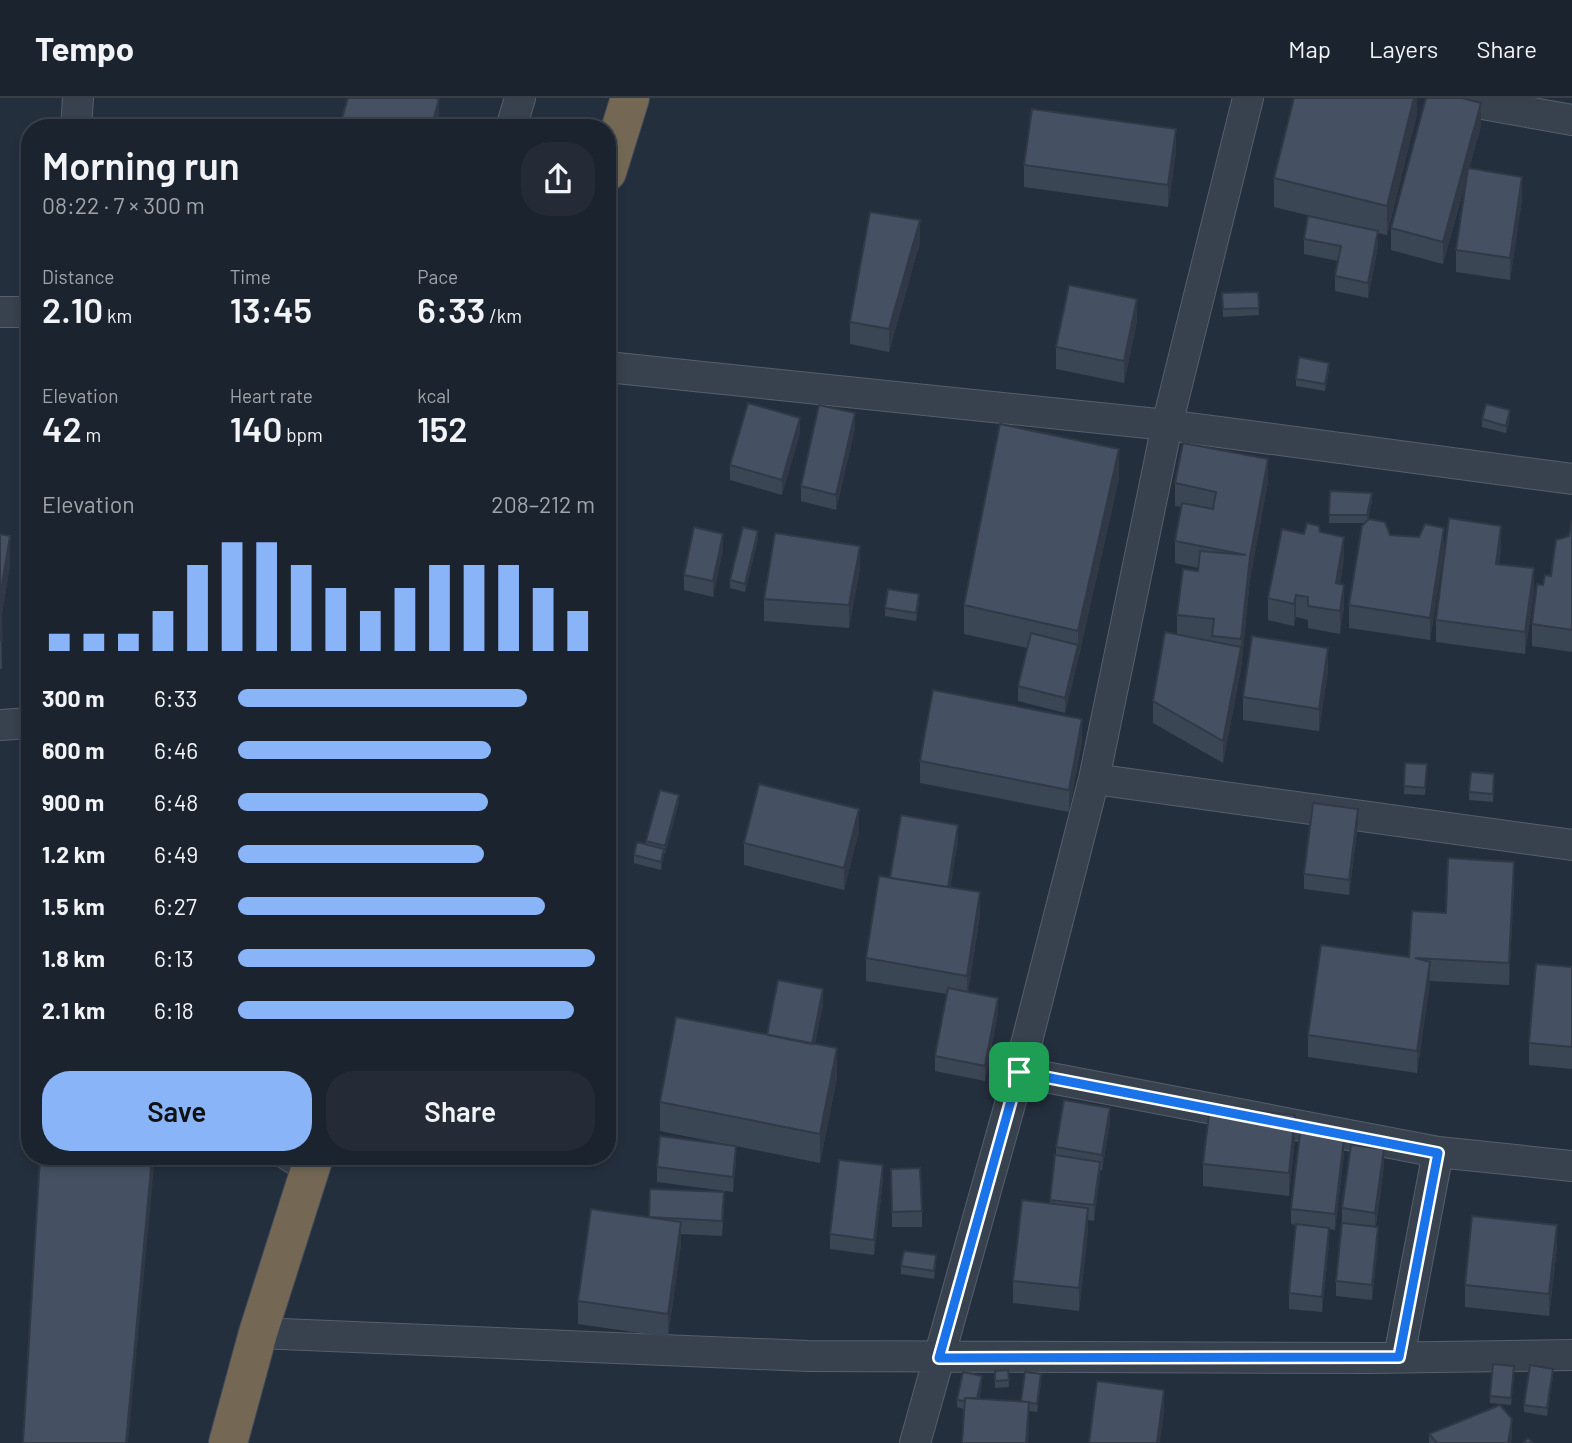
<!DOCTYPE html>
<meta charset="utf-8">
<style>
body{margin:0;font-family:Barlow,sans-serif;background:#242b36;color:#f1f3f6;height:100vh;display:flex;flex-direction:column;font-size:26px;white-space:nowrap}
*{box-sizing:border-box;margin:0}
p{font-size:23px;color:#a0a4aa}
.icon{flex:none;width:38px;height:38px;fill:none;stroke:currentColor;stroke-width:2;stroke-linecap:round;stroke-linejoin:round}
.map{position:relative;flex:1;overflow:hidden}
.sheet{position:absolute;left:21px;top:21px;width:595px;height:1046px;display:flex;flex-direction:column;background:#1b232e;border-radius:28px;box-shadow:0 4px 10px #0003,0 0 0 2px #39404a}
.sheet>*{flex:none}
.pin{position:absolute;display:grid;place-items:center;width:60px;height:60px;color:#fff;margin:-30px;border-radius:14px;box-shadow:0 4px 10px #0006}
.round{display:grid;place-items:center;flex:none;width:74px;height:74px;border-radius:28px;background:#242b36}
.overview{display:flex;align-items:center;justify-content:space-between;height:119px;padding:0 21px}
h1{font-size:38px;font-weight:600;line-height:52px}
.metrics{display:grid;grid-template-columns:repeat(3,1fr);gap:10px;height:119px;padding:7px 21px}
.metrics div{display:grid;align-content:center}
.metrics b{font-size:35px;font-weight:600}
.metrics small{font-size:19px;font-weight:400}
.metrics p{font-size:19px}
.chart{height:196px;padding:14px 21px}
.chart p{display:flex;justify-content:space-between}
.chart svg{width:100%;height:126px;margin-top:7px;stroke:#8ab4f8;stroke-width:6}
.action{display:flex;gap:14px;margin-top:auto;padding:14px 21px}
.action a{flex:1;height:80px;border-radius:28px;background:#8ab4f8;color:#111;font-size:28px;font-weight:600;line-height:80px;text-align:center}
.action a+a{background:#242b36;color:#f1f3f6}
ul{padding:0 21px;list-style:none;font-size:23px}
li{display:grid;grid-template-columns:112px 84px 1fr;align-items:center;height:52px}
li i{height:18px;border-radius:9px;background:#8ab4f8}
header{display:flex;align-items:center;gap:42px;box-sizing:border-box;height:98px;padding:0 35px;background:#1b232e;border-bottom:2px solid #39404a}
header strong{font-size:33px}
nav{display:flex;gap:38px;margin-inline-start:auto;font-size:24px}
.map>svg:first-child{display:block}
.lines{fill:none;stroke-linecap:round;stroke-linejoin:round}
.lane-casing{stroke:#565f6c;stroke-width:18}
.street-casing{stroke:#565f6c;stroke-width:32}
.highway-casing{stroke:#434c59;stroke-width:40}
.lane{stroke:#38414e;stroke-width:16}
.street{stroke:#38414e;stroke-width:30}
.highway{stroke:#746855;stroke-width:38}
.wall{fill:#3b4654}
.shaded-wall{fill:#303945}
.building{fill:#455162;stroke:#303945;stroke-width:2}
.route-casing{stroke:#fff;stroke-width:14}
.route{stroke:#1a73e8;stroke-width:9}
</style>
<header>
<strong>Tempo</strong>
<nav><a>Map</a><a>Layers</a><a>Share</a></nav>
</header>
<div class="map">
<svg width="1572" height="1345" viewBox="0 0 1572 1345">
<rect width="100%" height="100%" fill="#242f3e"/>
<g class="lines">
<g class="lane-casing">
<path id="lane" d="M 278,1059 L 308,1078"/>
</g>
<g class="street-casing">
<path id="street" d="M 1449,0 L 1572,22
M 76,30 L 78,0
M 511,30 L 520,0
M 0,214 L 30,214
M 607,269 L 1167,327 L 1572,381
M 0,627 L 30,625
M 1094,681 L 1572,747
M 1019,974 L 1438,1054 L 1572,1068
M 258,1235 L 808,1258 L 1369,1260 L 1572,1257
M 1399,1259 L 1438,1054
M 915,1345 L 1019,974 L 1094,681 L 1167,327 L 1248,0"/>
</g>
<g class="highway-casing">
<path id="highway" d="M 607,74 L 630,0
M 228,1345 L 258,1235 L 314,1059"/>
</g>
<use href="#lane" class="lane"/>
<use href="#street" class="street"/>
<use href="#highway" class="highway"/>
</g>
<path class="wall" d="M 1417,0 L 1417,16 L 1387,137 L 1378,135 L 1378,148 L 1368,200 L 1335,193 L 1335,178 L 1338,163 L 1304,156 L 1304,141 L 1336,124 L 1274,109 L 1274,80 Z
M 1481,28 L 1469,71 L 1522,101 L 1510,182 L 1456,174 L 1456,152 L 1466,83 L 1443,166 L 1391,152 L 1391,130 Z
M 1176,54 L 1168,109 L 1024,89 L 1024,67 Z
M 920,144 L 889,254 L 850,246 L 850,224 Z
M 1258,194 L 1259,217 L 1223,219 L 1222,195 Z
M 1137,223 L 1124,285 L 1056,271 L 1056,249 Z
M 1329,272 L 1325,293 L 1296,288 L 1296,281 Z
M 1510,320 L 1506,335 L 1482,329 L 1482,321 Z
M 855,330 L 836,412 L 801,403 L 801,388 Z
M 800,335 L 782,397 L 730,382 L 730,367 Z
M 1119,380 L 1078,562 L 1065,615 L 1018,603 L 1018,588 L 1027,550 L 964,536 L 964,507 Z
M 1268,384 L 1250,481 L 1241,571 L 1223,665 L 1153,625 L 1153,603 L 1177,537 L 1177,517 L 1198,473 L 1198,470 L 1175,465 L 1175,443 L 1182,409 L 1175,408 L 1175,385 Z
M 1330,393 L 1372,403 L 1368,422 L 1390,437 L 1444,452 L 1430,542 L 1349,530 L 1349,507 L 1365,425 L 1329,425 Z
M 1572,422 L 1572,554 L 1532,548 L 1532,526 L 1543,487 L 1551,478 L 1569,438 Z
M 1320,434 L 1344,461 L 1340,486 L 1344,509 L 1340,536 L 1308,530 L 1308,522 L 1296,519 L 1294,528 L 1268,522 L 1268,500 L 1304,436 Z
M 0,436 L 10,467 L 1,522 L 2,571 L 0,571 Z
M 758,441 L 745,494 L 730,490 L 730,482 Z
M 1501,450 L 1499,466 L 1534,493 L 1525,556 L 1436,544 L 1436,522 Z
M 723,451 L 713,499 L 684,492 L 684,477 Z
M 860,470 L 849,530 L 764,523 L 764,501 Z
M 919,504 L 916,523 L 885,518 L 885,510 Z
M 1328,572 L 1319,633 L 1243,622 L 1243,599 Z
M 1082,643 L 1069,714 L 920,685 L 920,663 Z
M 1405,665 L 1427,666 L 1425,697 L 1404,696 Z
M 1494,683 L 1493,704 L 1469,702 L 1469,694 Z
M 679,704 L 665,755 L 664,755 L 661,772 L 634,765 L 634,757 L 646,746 L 646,743 Z
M 1358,726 L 1349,797 L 1304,791 L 1304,776 Z
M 859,733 L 844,792 L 744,767 L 744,745 Z
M 958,742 L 950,789 L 980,817 L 968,894 L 998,915 L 985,983 L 935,973 L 935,958 L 947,896 L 866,883 L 866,860 L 890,780 Z
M 1514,786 L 1509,887 L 1430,883 L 1417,975 L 1308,959 L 1308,937 L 1409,859 L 1446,815 Z
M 1572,869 L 1572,971 L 1529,967 L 1529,945 Z
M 823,906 L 815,946 L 837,980 L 820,1065 L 736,1048 L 736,1063 L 733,1094 L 657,1084 L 657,1069 L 729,1047 L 660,1033 L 660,1004 L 767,937 Z
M 1110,1025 L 1102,1072 L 1100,1072 L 1094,1123 L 1088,1122 L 1088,1132 L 1079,1213 L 1013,1205 L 1013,1183 L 1050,1105 L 1056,1058 L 1056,1049 Z
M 1295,1040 L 1289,1098 L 1203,1088 L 1203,1066 Z
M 1344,1056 L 1335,1132 L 1329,1131 L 1329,1145 L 1322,1214 L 1289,1211 L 1289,1195 L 1296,1127 L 1291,1126 L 1291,1111 Z
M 1384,1067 L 1376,1128 L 1378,1144 L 1372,1202 L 1336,1198 L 1336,1183 L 1342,1125 L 1342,1110 Z
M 891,1071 L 922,1113 L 922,1129 L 892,1129 Z
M 883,1082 L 874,1157 L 830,1151 L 830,1136 Z
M 724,1110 L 722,1138 L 681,1136 L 681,1146 L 668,1239 L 578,1226 L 578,1203 L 649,1119 Z
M 1557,1149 L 1549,1218 L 1465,1209 L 1465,1187 Z
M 936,1165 L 934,1181 L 901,1176 L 901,1168 Z
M 1008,1272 L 1009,1289 L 995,1290 L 995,1273 Z
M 1514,1276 L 1511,1307 L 1490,1305 L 1490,1298 Z
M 1553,1278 L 1547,1318 L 1524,1314 L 1524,1307 Z
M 1041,1284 L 1037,1314 L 1029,1313 L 1028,1345 L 962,1345 L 964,1311 L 957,1309 L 957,1302 L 982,1286 L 979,1301 L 1021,1303 Z
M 1429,1336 L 1512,1336 L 1511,1345 L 1429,1345 Z"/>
<path class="shaded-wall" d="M 1414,0 L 1417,0 L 1417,16 L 1387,137 L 1387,108 Z
M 439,1 L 439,24 L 438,30 L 431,30 Z
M 1481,5 L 1481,28 L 1443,166 L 1443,144 Z
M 1176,31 L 1176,54 L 1168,109 L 1168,87 Z
M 1522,79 L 1522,101 L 1510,182 L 1510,160 Z
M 920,122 L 920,144 L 889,254 L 889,231 Z
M 1378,133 L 1378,148 L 1368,200 L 1368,185 Z
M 1137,201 L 1137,223 L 1124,285 L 1124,263 Z
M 1329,265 L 1329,272 L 1325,293 L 1325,286 Z
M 1510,312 L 1510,320 L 1506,335 L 1506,328 Z
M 855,315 L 855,330 L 836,412 L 836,397 Z
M 800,320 L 800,335 L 782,397 L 782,382 Z
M 1119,351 L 1119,380 L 1078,562 L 1078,533 Z
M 1268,361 L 1268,384 L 1250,481 L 1241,571 L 1223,665 L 1223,643 L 1241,549 L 1250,459 Z
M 1372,395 L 1372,403 L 1367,425 L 1367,417 Z
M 1501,428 L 1501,450 L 1496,488 L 1496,466 Z
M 1444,430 L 1444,452 L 1430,542 L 1430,520 Z
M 758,433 L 758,441 L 745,494 L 745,486 Z
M 723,436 L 723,451 L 713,499 L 713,483 Z
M 10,438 L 10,467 L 0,528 L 0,499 Z
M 1344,439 L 1344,461 L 1336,508 L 1336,485 Z
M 860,448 L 860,470 L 849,530 L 849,507 Z
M 1534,470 L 1534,493 L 1525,556 L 1525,534 Z
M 1344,487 L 1344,509 L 1340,536 L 1340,513 Z
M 1296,497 L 1296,519 L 1294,528 L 1294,506 Z
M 1078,547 L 1078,562 L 1065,615 L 1065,600 Z
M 1328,550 L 1328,572 L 1319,633 L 1319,611 Z
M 1082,621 L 1082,643 L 1069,714 L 1069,692 Z
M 679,697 L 679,704 L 665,755 L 665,748 Z
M 859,711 L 859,733 L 844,792 L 844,770 Z
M 1358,711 L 1358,726 L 1349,797 L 1349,782 Z
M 958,727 L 958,742 L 948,805 L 948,789 Z
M 664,751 L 664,759 L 661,772 L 661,764 Z
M 1514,764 L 1514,786 L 1509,887 L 1509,865 Z
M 980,794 L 980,817 L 967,900 L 967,878 Z
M 1430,864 L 1430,886 L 1417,975 L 1417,953 Z
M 823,891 L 823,906 L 812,963 L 812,948 Z
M 998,900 L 998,915 L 985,983 L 985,968 Z
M 837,950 L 837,980 L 820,1065 L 820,1036 Z
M 1110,1010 L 1110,1025 L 1102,1072 L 1102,1057 Z
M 1295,1017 L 1295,1040 L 1289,1098 L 1289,1075 Z
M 1344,1041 L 1344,1056 L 1335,1132 L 1335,1116 Z
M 736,1048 L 736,1063 L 733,1094 L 733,1079 Z
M 1384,1051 L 1384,1067 L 1375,1130 L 1375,1115 Z
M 152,1059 L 155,1059 L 128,1345 L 126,1345 Z
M 1100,1064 L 1100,1079 L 1094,1123 L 1094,1107 Z
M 883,1067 L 883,1082 L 874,1157 L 874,1142 Z
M 1088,1110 L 1088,1132 L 1079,1213 L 1079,1190 Z
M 681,1124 L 681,1146 L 668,1239 L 668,1216 Z
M 1557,1127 L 1557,1149 L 1549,1218 L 1549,1196 Z
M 1378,1129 L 1378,1144 L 1372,1202 L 1372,1187 Z
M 1329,1130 L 1329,1145 L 1322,1214 L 1322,1199 Z
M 1553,1271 L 1553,1278 L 1547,1318 L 1547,1310 Z
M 982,1278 L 982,1286 L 976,1313 L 976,1306 Z
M 1164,1292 L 1164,1314 L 1160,1345 L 1157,1345 Z
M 1029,1304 L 1028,1345 L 1026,1345 Z
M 1512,1321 L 1512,1336 L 1511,1345 L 1508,1345 Z"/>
<path class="building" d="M 348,0 L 435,0 L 439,1 L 431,30 L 339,30 Z
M 1294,0 L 1414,0 L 1387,108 L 1274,80 Z
M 1426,0 L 1462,0 L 1481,5 L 1443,144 L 1391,130 Z
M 1032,11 L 1176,31 L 1168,87 L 1024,67 Z
M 1468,70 L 1522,79 L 1510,160 L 1456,152 Z
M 870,114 L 920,122 L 889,231 L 850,224 Z
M 1308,118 L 1378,133 L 1368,185 L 1335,178 L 1341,148 L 1304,141 Z
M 1069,187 L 1137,201 L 1124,263 L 1056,249 Z
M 1258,194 L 1259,210 L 1223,211 L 1222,195 Z
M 1299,259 L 1329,265 L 1325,286 L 1296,281 Z
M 748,305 L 800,320 L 782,382 L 730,367 Z
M 1486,306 L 1510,312 L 1506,328 L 1482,321 Z
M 819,307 L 855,315 L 836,397 L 801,388 Z
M 1000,326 L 1119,351 L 1078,533 L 964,507 Z
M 1183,345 L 1268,361 L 1250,459 L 1241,541 L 1212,538 L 1214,521 L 1177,517 L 1183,471 L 1198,473 L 1200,453 L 1246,457 L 1175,443 L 1182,405 L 1213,411 L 1216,394 L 1175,385 Z
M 1330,393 L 1372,395 L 1367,417 L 1329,417 Z
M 1449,420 L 1501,428 L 1496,466 L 1534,470 L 1525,534 L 1436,522 Z
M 1369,421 L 1385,424 L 1390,437 L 1419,439 L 1425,426 L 1444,430 L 1430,520 L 1349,507 L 1362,428 Z
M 1572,422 L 1572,532 L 1532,526 L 1537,486 L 1543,487 L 1545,477 L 1551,478 L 1556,442 L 1569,438 Z
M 1307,425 L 1319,428 L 1320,434 L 1344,439 L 1336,485 L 1344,487 L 1340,513 L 1308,508 L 1308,499 L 1296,497 L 1294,506 L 1268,500 L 1282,431 L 1304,436 Z
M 694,429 L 723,436 L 713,483 L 684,477 Z
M 743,429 L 758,433 L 745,486 L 730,482 Z
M 775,435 L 860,448 L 849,507 L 764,501 Z
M 0,436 L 10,438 L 0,499 L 2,542 L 0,542 Z
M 888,491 L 919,496 L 916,515 L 885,510 Z
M 1165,534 L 1241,549 L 1223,643 L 1153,603 Z
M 1031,535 L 1078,547 L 1065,600 L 1018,588 Z
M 1252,538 L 1328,550 L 1319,611 L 1243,599 Z
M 933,592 L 1082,621 L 1069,692 L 920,663 Z
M 1405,665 L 1427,666 L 1425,690 L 1404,688 Z
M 1471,674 L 1494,676 L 1493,696 L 1469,694 Z
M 759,686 L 859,711 L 844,770 L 744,745 Z
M 660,692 L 679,697 L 665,748 L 646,743 Z
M 1313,705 L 1358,711 L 1349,782 L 1304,776 Z
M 901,717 L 958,727 L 948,789 L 890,780 Z
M 637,744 L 664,751 L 661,764 L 634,757 Z
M 1448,760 L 1514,764 L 1509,865 L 1415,860 L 1430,864 L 1417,953 L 1308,937 L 1321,847 L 1409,859 L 1412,813 L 1446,815 Z
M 879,778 L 980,794 L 967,878 L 866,860 Z
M 1536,866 L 1572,869 L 1572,949 L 1529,945 Z
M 778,882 L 823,891 L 812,946 L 767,937 Z
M 948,890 L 998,900 L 985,968 L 935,958 Z
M 676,919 L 837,950 L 820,1036 L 660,1004 Z
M 1064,1002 L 1110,1010 L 1102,1057 L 1056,1049 Z
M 1210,1008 L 1295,1017 L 1289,1075 L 1203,1066 Z
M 1300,1035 L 1344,1041 L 1335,1116 L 1291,1111 Z
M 660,1038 L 736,1048 L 733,1079 L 657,1069 Z
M 1351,1047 L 1384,1051 L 1375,1115 L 1342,1110 Z
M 1055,1057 L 1100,1064 L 1094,1107 L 1050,1102 Z
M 40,1059 L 152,1059 L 126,1345 L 23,1345 Z
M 839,1062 L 883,1067 L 874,1142 L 830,1136 Z
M 920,1070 L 922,1113 L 892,1114 L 891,1071 Z
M 650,1091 L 724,1094 L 722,1123 L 649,1119 Z
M 1022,1102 L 1088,1110 L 1079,1190 L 1013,1183 Z
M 591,1111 L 681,1124 L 668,1216 L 578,1203 Z
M 1472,1118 L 1557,1127 L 1549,1196 L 1465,1187 Z
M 1342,1125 L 1378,1129 L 1372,1187 L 1336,1183 Z
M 1296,1126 L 1329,1130 L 1322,1199 L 1289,1195 Z
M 904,1153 L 936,1157 L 934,1173 L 901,1168 Z
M 1493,1266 L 1514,1268 L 1511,1300 L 1490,1298 Z
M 1530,1267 L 1553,1271 L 1547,1310 L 1524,1307 Z
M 1008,1272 L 1009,1282 L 995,1283 L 995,1273 Z
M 963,1274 L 982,1278 L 977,1300 L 965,1300 L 965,1303 L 957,1302 Z
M 1025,1274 L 1041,1276 L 1037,1306 L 1021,1303 Z
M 1097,1283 L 1164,1292 L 1157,1345 L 1089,1345 Z
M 965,1300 L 1029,1304 L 1026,1345 L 962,1345 Z
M 1500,1307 L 1512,1321 L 1508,1345 L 1437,1345 L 1429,1336 Z
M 1528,1340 L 1533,1345 L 1523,1345 Z"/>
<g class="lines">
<g class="route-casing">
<path id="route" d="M 1019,974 L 1438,1055 L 1399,1259 L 939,1260 Z"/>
</g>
<use href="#route" class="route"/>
</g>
</svg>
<div class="pin" style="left:1019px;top:974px;background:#1e9e55"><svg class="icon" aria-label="arrive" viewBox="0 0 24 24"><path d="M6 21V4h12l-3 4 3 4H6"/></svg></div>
<section class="sheet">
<div class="overview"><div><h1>Morning run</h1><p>08:22 · 7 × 300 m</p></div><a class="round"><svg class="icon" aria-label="share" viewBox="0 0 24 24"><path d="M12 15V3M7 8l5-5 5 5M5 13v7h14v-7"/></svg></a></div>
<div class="metrics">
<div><p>Distance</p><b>2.10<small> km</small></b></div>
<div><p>Time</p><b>13:45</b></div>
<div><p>Pace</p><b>6:33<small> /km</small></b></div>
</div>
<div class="metrics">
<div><p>Elevation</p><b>42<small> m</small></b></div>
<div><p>Heart rate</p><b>140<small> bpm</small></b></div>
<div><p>kcal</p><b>152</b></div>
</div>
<div class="chart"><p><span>Elevation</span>208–212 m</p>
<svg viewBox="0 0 160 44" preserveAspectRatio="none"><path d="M5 44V38M15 44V38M25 44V38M35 44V30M45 44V14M55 44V6M65 44V6M75 44V14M85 44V22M95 44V30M105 44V22M115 44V14M125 44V14M135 44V14M145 44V22M155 44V30"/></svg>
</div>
<ul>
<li><b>300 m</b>6:33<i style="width:81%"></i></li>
<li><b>600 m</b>6:46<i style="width:71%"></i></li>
<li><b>900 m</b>6:48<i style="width:70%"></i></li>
<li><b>1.2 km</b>6:49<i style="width:69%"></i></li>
<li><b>1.5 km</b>6:27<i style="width:86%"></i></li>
<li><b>1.8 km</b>6:13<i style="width:100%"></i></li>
<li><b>2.1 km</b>6:18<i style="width:94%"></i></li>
</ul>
<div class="action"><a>Save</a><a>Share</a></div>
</section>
</div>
